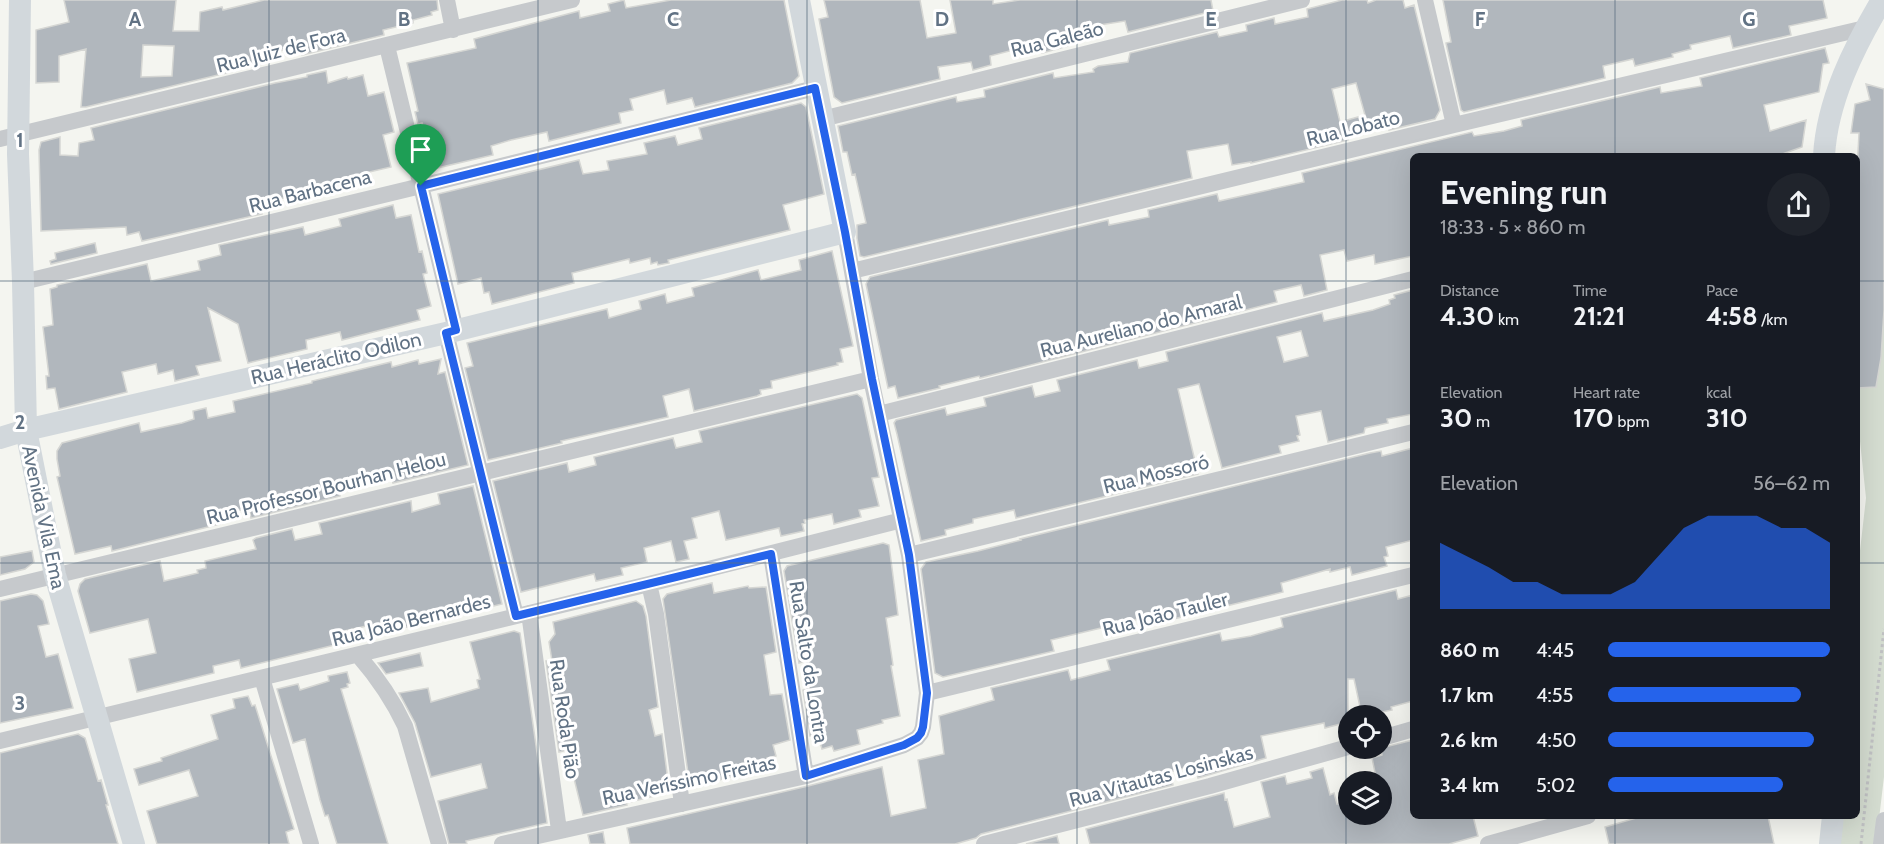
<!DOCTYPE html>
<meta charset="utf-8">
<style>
body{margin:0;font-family:Cabin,sans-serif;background:#20242c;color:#f1f3f6;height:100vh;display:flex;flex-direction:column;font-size:22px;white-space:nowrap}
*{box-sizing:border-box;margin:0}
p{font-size:20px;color:#9ea1a6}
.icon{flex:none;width:33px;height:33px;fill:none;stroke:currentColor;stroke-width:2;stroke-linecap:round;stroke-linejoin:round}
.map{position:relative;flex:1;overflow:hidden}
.panel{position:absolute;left:1410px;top:153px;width:450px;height:666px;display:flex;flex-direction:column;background:#171b24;border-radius:9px;box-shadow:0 6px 24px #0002}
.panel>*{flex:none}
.fabs{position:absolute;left:1338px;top:705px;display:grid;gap:12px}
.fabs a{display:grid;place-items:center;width:54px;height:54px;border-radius:50%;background:#171b24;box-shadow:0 6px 24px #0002;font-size:30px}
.pin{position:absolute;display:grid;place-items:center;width:51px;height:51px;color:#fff;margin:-62px -26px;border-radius:50% 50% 50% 0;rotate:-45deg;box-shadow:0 0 6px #0007}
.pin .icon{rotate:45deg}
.round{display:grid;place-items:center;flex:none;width:63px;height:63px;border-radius:32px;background:#20242c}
.headline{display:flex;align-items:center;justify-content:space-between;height:102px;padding:0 30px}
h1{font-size:33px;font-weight:800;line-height:45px}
.stats{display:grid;grid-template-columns:repeat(3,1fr);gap:9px;height:102px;padding:6px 30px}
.stats div{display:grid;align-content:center}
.stats b{font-size:26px;font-weight:800}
.stats small{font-size:16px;font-weight:400}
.stats p{font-size:16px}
.chart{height:168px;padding:12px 30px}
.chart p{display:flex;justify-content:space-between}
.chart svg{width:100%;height:108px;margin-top:6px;fill:#2563eb;opacity:.7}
ul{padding:0 30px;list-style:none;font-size:20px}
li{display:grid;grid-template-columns:96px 72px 1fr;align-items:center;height:45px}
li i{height:15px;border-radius:8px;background:#2563eb}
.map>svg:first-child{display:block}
.green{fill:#d4dcd0}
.building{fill:#b1b7bd;stroke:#d5d6d3;stroke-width:1.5;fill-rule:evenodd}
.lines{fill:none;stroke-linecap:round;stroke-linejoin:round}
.path{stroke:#bfc0c2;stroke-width:3;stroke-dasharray:3 3;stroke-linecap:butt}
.street{stroke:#c6c9cc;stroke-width:16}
.secondary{stroke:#d2d8dc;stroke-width:22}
.route-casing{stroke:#fff;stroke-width:12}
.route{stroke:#2563eb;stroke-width:8}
.grid{fill:none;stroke:#617284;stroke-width:1.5;stroke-opacity:0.55}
.labels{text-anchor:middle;stroke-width:6;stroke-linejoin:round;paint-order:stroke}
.street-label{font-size:20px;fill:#617284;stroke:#fff}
.grid-label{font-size:20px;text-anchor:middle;font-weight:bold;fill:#617284;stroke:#fff;stroke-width:6;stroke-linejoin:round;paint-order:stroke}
</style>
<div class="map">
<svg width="1884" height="844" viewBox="0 0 1884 844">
<rect width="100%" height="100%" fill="#f4f5f0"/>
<path class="green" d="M 1884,312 L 1884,777 L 1876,844 L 1827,844 L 1830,816 L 1857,816 L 1857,577 L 1866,498 L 1857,413 L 1857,388 L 1876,387 L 1881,358 Z"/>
<path class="building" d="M 64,0 L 176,0 L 173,31 L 199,31 L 200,12 L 222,7 L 223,10 L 264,0 L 437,0 L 438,10 L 431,12 L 432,15 L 413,20 L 413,23 L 383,30 L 384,35 L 302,55 L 300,46 L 261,55 L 263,64 L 86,107 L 81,107 L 86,49 L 59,56 L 59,82 L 36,83 L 36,30 L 69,22 ZM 143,45 L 174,46 L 172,76 L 141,77 Z
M 624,0 L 626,8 L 671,0 L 784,0 L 799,76 L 792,83 L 695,107 L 692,98 L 667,104 L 664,90 L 630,99 L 633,110 L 619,113 L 621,123 L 549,141 L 547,132 L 511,140 L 491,146 L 493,155 L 433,169 L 422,123 L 418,124 L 415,112 L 418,111 L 407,63 L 476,48 L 474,39 L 560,16 L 579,11 L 580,18 L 610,11 L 608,4 Z
M 824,0 L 920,0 L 927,38 L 956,33 L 950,0 L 993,0 L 993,4 L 1020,0 L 1211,0 L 1213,11 L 1128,32 L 1125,21 L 1080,28 L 1066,32 L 1068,46 L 1042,53 L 1040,43 L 990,56 L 991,65 L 973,70 L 971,62 L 938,67 L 940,79 L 842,103 L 834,97 L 819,19 L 828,17 Z
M 1342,0 L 1367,0 L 1368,3 L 1376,0 L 1403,0 L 1405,8 L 1414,5 L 1440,110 L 1435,119 L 1389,130 L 1387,123 L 1347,134 L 1348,140 L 1251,163 L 1251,162 L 1232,165 L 1228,144 L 1187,151 L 1192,178 L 864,257 L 860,256 L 857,238 L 857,225 L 866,223 L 855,174 L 852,175 L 847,152 L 843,152 L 838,126 L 956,97 L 957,102 L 985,97 L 984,90 L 1053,73 L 1054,78 L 1094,72 L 1093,69 L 1098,66 L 1128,62 L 1130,53 L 1217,32 L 1219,37 L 1247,31 L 1246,25 L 1274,18 L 1275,24 L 1308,17 L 1307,9 ZM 1356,83 L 1365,115 L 1340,122 L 1332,89 Z
M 1443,0 L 1823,0 L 1827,18 L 1789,26 L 1791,35 L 1733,48 L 1730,36 L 1690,45 L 1691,49 L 1672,54 L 1673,57 L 1635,66 L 1633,59 L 1603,66 L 1605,78 L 1464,112 L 1461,110 L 1446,43 L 1451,42 Z
M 1825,48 L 1829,63 L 1823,64 L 1819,92 L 1764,105 L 1770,131 L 1806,120 L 1802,147 L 1777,156 L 1413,156 L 1413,256 L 1375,264 L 1374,255 L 1347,261 L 1344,250 L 1320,255 L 1327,290 L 1304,296 L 1301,285 L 1274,291 L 1277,302 L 980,378 L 979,376 L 939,386 L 940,388 L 898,398 L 895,386 L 888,388 L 866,284 L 870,277 L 1108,220 L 1109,225 L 1149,217 L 1148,210 L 1217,194 L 1219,201 L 1304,182 L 1302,173 L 1472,132 L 1474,136 L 1504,131 L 1522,126 L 1521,120 L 1660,87 L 1661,93 L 1702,86 L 1700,78 Z
M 326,71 L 328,83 L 347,77 L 348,79 L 363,75 L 368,96 L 384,92 L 394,132 L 383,135 L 391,167 L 352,176 L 353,181 L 259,204 L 262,214 L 142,241 L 139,232 L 127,235 L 126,227 L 41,231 L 39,150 L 41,142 L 60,137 L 60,155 L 78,156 L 79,143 L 94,140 L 91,128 L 275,83 L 307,77 L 307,75 Z
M 1866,84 L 1884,89 L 1884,310 L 1881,358 L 1876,387 L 1857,388 L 1857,172 L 1859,133 L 1851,133 L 1855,104 L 1870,100 Z
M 801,103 L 806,107 L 824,194 L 783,205 L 790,230 L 668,260 L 669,263 L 658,265 L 657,262 L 651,264 L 650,258 L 630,263 L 629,259 L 572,273 L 574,283 L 492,304 L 489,292 L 484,293 L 481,278 L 458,284 L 438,194 L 579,160 L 583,174 L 609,170 L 607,161 L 647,154 L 644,143 L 675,136 L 678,145 L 702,139 L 699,128 Z
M 393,205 L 396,218 L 411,215 L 419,252 L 422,251 L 427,273 L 423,274 L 431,306 L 417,310 L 420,320 L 342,340 L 340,332 L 306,340 L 307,349 L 248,363 L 238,324 L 208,308 L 221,361 L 196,366 L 199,375 L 175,381 L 173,370 L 158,374 L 156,364 L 122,372 L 127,392 L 59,409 L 55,388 L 47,389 L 46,376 L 49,376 L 43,327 L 53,325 L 50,289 L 57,287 L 57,285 L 147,264 L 151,281 L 200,270 L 198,261 L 221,255 L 219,245 L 303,227 L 305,235 L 341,226 L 339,219 Z
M 95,243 L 97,253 L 51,264 L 50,261 L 56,259 L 55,253 Z
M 832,251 L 853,346 L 840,349 L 843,362 L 837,363 L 838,365 L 771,381 L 772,388 L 760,390 L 761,394 L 757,396 L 694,411 L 689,389 L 663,396 L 668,417 L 561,441 L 562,443 L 488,460 L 465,368 L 473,366 L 467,343 L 607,309 L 609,318 L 641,309 L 639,301 L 665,294 L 667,303 L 694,296 L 692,288 L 758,270 L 761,280 L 801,270 L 799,260 Z
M 1413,290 L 1413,414 L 1387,419 L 1388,423 L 1365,428 L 1364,433 L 1328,442 L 1321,411 L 1296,416 L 1300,435 L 1297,436 L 1299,441 L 1279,446 L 1281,453 L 1222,468 L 1199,384 L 1178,389 L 1198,474 L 1016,518 L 1014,510 L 973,519 L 973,523 L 945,530 L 946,535 L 921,541 L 897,434 L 894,423 L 896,420 L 945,408 L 947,415 L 986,406 L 984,398 L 1032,386 L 1035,397 L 1060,391 L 1057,380 L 1137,360 L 1139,368 L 1168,361 L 1166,352 L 1322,313 L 1324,321 L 1373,310 L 1390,304 L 1389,300 L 1395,298 L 1394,295 ZM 1301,331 L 1308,356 L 1284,362 L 1277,337 Z
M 441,359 L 438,374 L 445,372 L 468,465 L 393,483 L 390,472 L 337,485 L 340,496 L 251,518 L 249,508 L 218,515 L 220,524 L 112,551 L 111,546 L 75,554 L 57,477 L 60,476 L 57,459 L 57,451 L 62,443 L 139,423 L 141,432 L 182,423 L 194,419 L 193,411 L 206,408 L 208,418 L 235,412 L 233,401 L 312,383 L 312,381 L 391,362 L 392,367 L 418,360 L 419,364 Z
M 857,394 L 862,398 L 879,477 L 872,478 L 879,506 L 859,510 L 861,517 L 834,524 L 832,514 L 804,520 L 805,523 L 802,524 L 804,531 L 795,533 L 781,536 L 779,528 L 726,540 L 719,511 L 692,518 L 697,538 L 684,541 L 689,559 L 676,562 L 671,541 L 644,548 L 647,562 L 621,568 L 623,575 L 596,581 L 594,574 L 521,592 L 493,481 L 567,463 L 569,472 L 596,465 L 594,457 L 673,438 L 676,448 L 702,442 L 699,431 Z
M 1413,448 L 1413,540 L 1386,547 L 1388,556 L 1384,557 L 1387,566 L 1352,575 L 1350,567 L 1330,572 L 1330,569 L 1281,583 L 1283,592 L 1153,624 L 1151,616 L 1051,640 L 1054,651 L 943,677 L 935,673 L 921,569 L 926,562 L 978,551 L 1021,540 L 1020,539 L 1370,453 L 1381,451 L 1382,456 Z
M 473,486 L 502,604 L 374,635 L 371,625 L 344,631 L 347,642 L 241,668 L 239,660 L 213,666 L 214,673 L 137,692 L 129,659 L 156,653 L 148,619 L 90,633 L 78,591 L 80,584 L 85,579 L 160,561 L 164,581 L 198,573 L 197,570 L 206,568 L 205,561 L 256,549 L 253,540 L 256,538 L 292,529 L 295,540 L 322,534 L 319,523 L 411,501 L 412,512 L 440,504 L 438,494 Z
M 883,543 L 889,545 L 898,615 L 886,618 L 893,665 L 891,666 L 900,716 L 882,720 L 883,723 L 857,730 L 860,744 L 834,751 L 832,746 L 822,749 L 818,735 L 810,736 L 803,690 L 809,689 L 809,686 L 811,686 L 806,661 L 799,663 L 784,571 L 787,566 Z
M 32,551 L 34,562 L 25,569 L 0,575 L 0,557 Z
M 712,583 L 714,593 L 748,586 L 749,588 L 766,587 L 776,652 L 764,655 L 770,695 L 782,694 L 790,740 L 773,745 L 776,756 L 767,758 L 769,766 L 701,785 L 700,778 L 689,780 L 663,599 L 667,594 Z
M 1396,590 L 1398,599 L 1413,595 L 1413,701 L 1391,707 L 1392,710 L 1362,716 L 1354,679 L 1348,679 L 1348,722 L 1325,728 L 1324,723 L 1261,736 L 1266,758 L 1198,778 L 1195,765 L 1170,772 L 1173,785 L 981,834 L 976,838 L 955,844 L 630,844 L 627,828 L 808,786 L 882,767 L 891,816 L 926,808 L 918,760 L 944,754 L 939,716 L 994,700 L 991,688 L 1068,670 L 1071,680 L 1083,677 L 1110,670 L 1107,660 L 1220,633 L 1222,641 L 1251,636 L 1283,627 L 1281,618 Z
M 31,594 L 37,595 L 43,601 L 49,624 L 38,626 L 46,657 L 58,654 L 73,708 L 0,723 L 0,601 Z
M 636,601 L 643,606 L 646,616 L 658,707 L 649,710 L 655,736 L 662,734 L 669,789 L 666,793 L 626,803 L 627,805 L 583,815 L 567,750 L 559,752 L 546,661 L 552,661 L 549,642 L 555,634 L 553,622 Z
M 514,631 L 520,633 L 547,823 L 466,841 L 467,844 L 449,844 L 438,801 L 487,788 L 481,764 L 431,777 L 415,723 L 399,693 L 428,688 L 431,702 L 479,688 L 477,680 L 480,679 L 470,642 Z
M 420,653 L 423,666 L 386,674 L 378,663 Z
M 347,672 L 350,683 L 347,684 L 348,687 L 341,689 L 388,844 L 337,844 L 328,815 L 325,816 L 320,800 L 305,739 L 293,743 L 277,689 L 298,684 L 300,690 L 329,681 L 328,676 Z
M 248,696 L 252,706 L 255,705 L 294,829 L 286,832 L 289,844 L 157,844 L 147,811 L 198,796 L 189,770 L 139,785 L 134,769 L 162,761 L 161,758 L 218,739 L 211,715 L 235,708 L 233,699 Z
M 78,734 L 85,738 L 98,781 L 101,780 L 108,805 L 106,805 L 118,844 L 0,844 L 0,753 Z
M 1413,740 L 1413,816 L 1473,816 L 1478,836 L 1449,844 L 1090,844 L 1086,829 L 1224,793 L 1225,800 L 1227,799 L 1234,827 L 1270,817 L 1261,782 L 1285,776 L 1287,784 L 1312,778 L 1310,772 L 1323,768 L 1330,795 L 1334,793 L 1337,804 L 1348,801 L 1348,814 L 1382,814 L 1382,782 L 1377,782 L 1372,758 L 1382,755 L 1381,748 Z
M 1643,816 L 1768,816 L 1774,844 L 1609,844 L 1605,827 Z
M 603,832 L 605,844 L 590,844 L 588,835 Z
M 1057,836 L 1059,844 L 1026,844 Z"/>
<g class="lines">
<path class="path" d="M 1861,844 L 1884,629"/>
<path class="street" d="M 447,0 L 453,30
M 1425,0 L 1454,125
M 387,46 L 456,330
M 822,119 L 1302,0
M 0,139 L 572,0
M 852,271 L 1454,125 L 1865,28
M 23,282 L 421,186 L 815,88
M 446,333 L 516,616
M 879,414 L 1413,279
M 771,554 L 806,776
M 909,555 L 1413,432
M 649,584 L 656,614 L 682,804
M 0,589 L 871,379
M 529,613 L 559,830
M 358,655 C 377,677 393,700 405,726 L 439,844
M 262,678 L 311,844
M 927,693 L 1413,575
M 1382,738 L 1413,729
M 0,741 L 649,584 L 902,520
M 502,844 L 806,776 L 904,745 L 917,738 L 921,733 L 923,727 L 927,693 L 909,555 L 871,379 L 845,232
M 984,844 L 1210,786 L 1348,747
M 1488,844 L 1588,816
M 1881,844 L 1884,820"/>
<path class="secondary" d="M 20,0 L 18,154 L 23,282 L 26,430 L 55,575 L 134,844
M 1824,156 C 1827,101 1854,47 1882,0
M 0,438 L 26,430 L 446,333 L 845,232 L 799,0
M 1830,844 L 1833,816"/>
</g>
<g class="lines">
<g class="route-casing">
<path id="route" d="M 815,88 L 845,232 L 872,379 L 909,555 L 927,693 L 923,727 L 921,733 L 917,738 L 904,745 L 806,776 L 771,554 L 516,616 L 446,333 L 456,330 L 421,186 Z"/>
</g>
<use href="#route" class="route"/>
</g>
<path class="grid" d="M 269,0 L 269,844M 538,0 L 538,844M 807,0 L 807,844M 1077,0 L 1077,844M 1346,0 L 1346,844M 1615,0 L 1615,156M 0,281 L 1413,281M 1857,281 L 1884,281M 0,563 L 1413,563M 1857,563 L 1884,563M 1615,816 L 1615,844"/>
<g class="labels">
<g class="street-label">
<text transform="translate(1057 39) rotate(-14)" y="7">Rua Galeão</text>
<text transform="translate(281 50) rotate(-14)" y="7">Rua Juiz de Fora</text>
<text transform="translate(1353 128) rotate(-14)" y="7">Rua Lobato</text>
<text transform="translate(310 191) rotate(-14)" y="7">Rua Barbacena</text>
<text transform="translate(1141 326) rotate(-14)" y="7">Rua Aureliano do Amaral</text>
<text transform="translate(336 358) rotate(-13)" y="7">Rua Heráclito Odilon</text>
<text transform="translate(1156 474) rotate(-14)" y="7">Rua Mossoró</text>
<text transform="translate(326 488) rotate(-14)" y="7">Rua Professor Bourhan Helou</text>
<text transform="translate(44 517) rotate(78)" y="7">Avenida Vila Ema</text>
<text transform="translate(1165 614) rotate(-14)" y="7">Rua João Tauler</text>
<text transform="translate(411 620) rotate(-14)" y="7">Rua João Bernardes</text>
<text transform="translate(809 662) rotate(81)" y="7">Rua Salto da Lontra</text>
<text transform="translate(565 719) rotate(82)" y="7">Rua Roda Pião</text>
<text transform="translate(1161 776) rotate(-15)" y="7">Rua Vitautas Losinskas</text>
<text transform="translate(689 780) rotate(-12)" y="7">Rua Veríssimo Freitas</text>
</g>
</g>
<g class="grid-label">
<text x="135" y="26">A</text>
<text x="404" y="26">B</text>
<text x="673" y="26">C</text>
<text x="942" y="26">D</text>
<text x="1211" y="26">E</text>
<text x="1480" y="26">F</text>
<text x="1749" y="26">G</text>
<text x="20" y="147">1</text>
<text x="20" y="429">2</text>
<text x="20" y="710">3</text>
</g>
</svg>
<div class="fabs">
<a><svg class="icon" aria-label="locate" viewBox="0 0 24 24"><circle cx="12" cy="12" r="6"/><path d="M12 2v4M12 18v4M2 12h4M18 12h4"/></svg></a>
<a><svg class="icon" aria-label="layers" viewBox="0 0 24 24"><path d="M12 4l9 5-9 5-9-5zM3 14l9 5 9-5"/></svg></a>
</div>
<div class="pin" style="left:421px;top:186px;background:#1e9e55"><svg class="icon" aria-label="arrive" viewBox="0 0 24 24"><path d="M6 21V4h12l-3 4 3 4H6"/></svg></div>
<section class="panel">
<div class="headline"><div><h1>Evening run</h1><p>18:33 · 5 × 860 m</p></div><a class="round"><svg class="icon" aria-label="share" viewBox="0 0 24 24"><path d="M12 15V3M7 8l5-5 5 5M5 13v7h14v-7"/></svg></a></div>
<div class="stats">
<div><p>Distance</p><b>4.30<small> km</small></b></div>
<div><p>Time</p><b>21:21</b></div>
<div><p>Pace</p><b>4:58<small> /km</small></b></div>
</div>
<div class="stats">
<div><p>Elevation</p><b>30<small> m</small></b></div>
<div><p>Heart rate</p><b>170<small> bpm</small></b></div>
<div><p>kcal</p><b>310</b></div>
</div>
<div class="chart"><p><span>Elevation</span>56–62 m</p>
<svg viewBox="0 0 160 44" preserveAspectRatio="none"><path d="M0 44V17L10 22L20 27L30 33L40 33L50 38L60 38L70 38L80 33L90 22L100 11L110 6L120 6L130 6L140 11L150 11L160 17V44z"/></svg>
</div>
<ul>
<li><b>860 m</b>4:45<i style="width:100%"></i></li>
<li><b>1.7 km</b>4:55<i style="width:87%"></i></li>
<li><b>2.6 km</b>4:50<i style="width:93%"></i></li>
<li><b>3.4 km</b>5:02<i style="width:79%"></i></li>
</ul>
</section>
</div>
